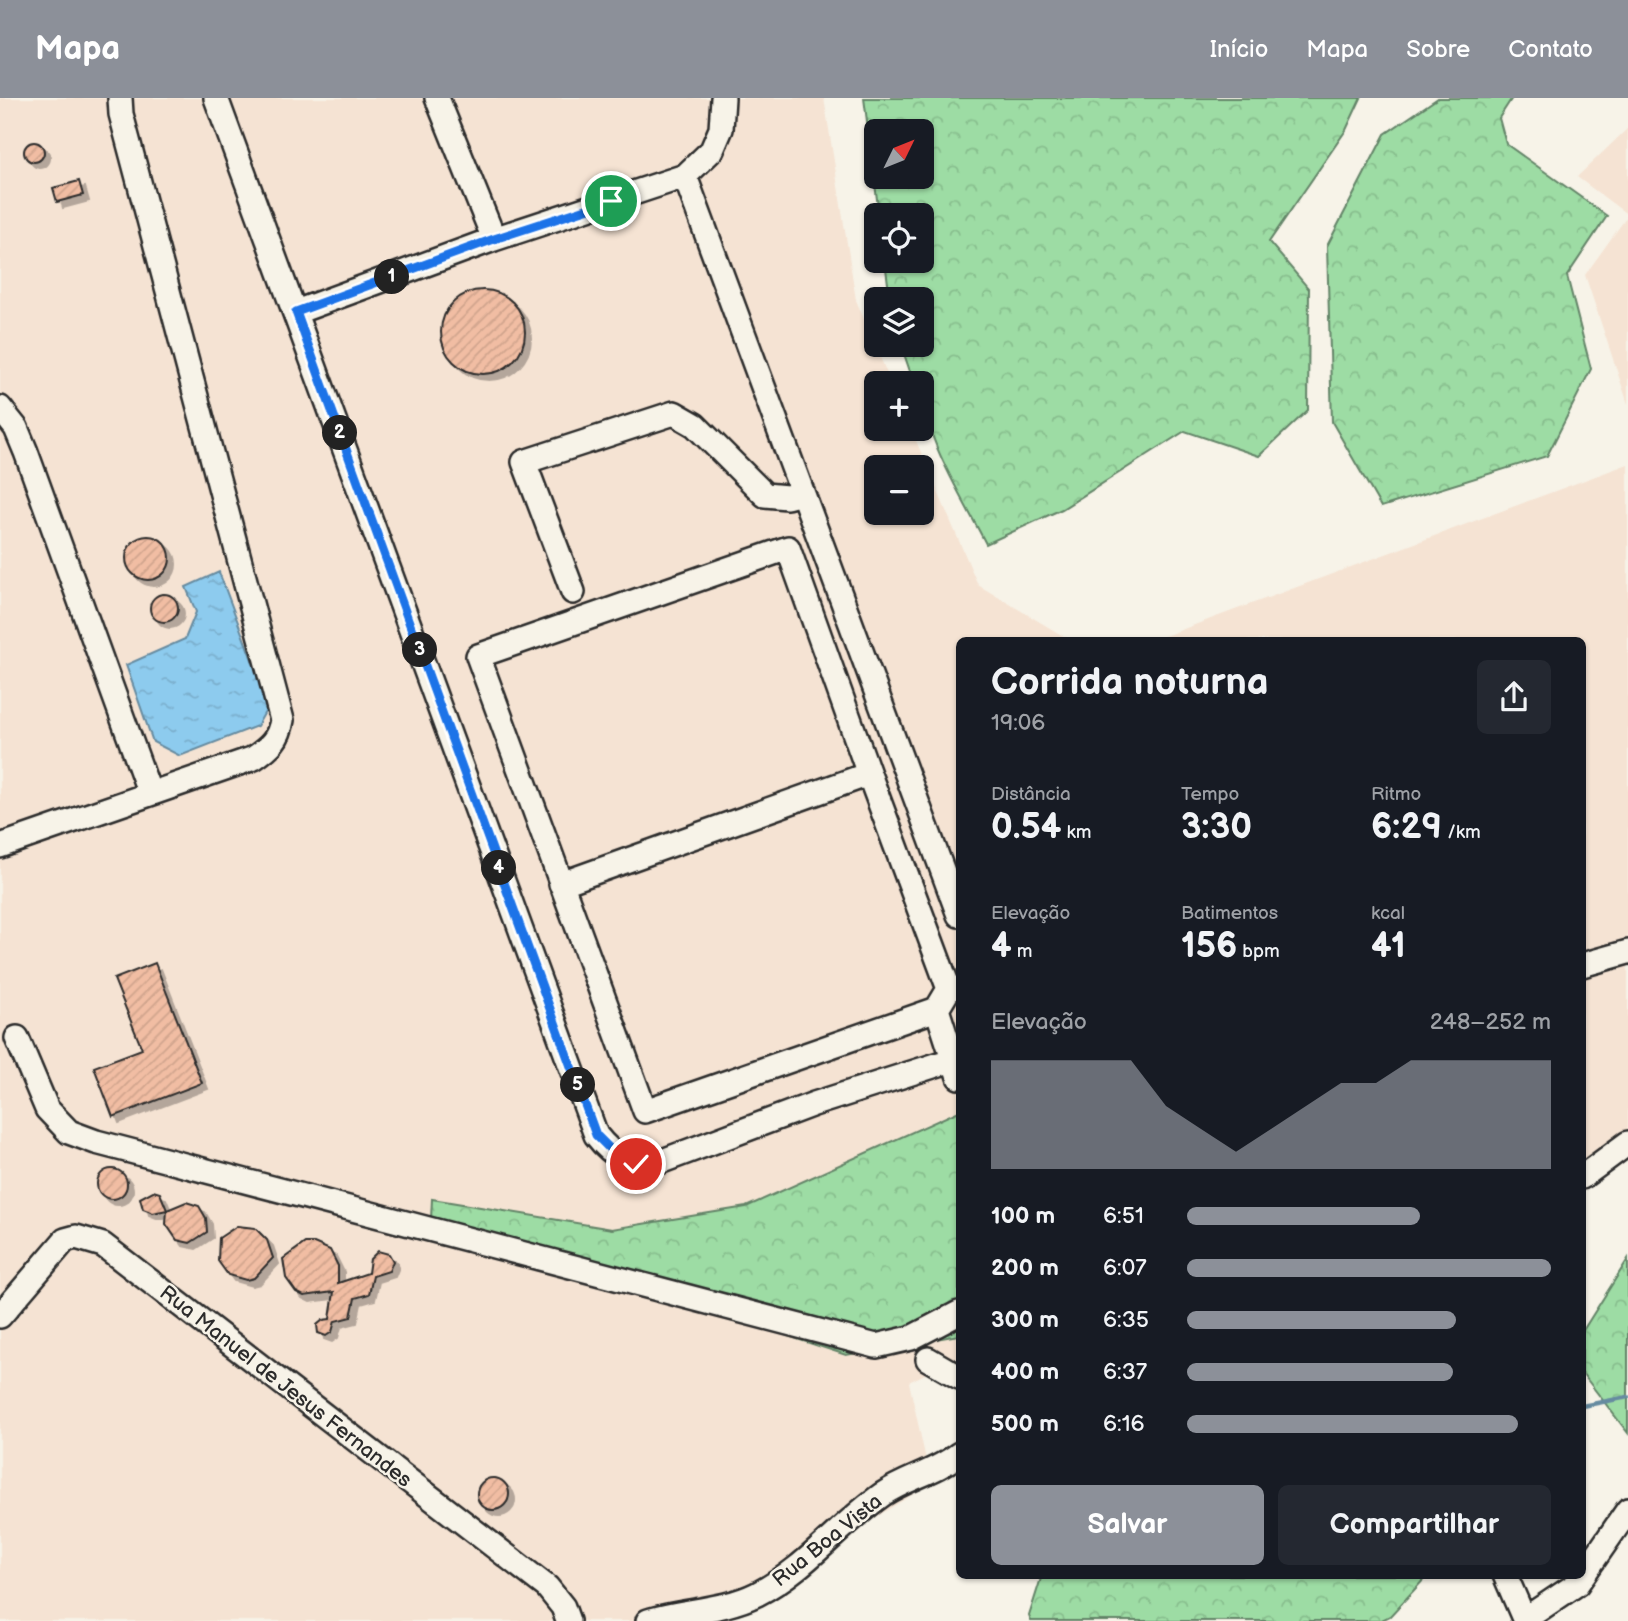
<!DOCTYPE html>
<html lang="pt">
<meta charset="utf-8">
<style>
body{margin:0;font-family:"Balsamiq Sans",sans-serif;background:#242831;color:#f1f3f6;height:100vh;display:flex;flex-direction:column;font-size:26px;white-space:nowrap}
*{box-sizing:border-box;margin:0}
p{font-size:23px;color:#9ea1a6}
.icon{flex:none;width:38px;height:38px;fill:none;stroke:currentColor;stroke-width:2;stroke-linecap:round;stroke-linejoin:round}
.map{position:relative;flex:1;overflow:hidden}
.details{position:absolute;left:956px;top:539px;width:630px;height:942px;display:flex;flex-direction:column;background:#171b24;border-radius:10px;box-shadow:0 2px 5px #0004}
.details>*{flex:none}
.needle{width:46px;rotate:47deg}
.fabs{position:absolute;left:864px;top:21px;display:grid;gap:14px}
.fabs a{display:grid;place-items:center;width:70px;height:70px;border-radius:10px;background:#171b24;box-shadow:0 2px 5px #0004;font-size:35px}
.pin{position:absolute;display:grid;place-items:center;width:60px;height:60px;color:#fff;margin:-30px;border:4px solid #fff;border-radius:50%;box-shadow:0 2px 7px #0007}
.km{position:absolute;width:35px;height:35px;margin:-18px;border-radius:50%;background:#222;color:#fff;font-size:19px;line-height:35px;text-align:center}
.round{display:grid;place-items:center;flex:none;width:74px;height:74px;border-radius:10px;background:#242831}
.headline{display:flex;align-items:center;justify-content:space-between;height:119px;padding:0 35px}
h1{font-size:38px;font-weight:700;line-height:52px}
.stats{display:grid;grid-template-columns:repeat(3,1fr);gap:10px;height:119px;padding:7px 35px}
.stats div{display:grid;align-content:center}
.stats b{font-size:35px;font-weight:700}
.stats small{font-size:19px;font-weight:400}
.stats p{font-size:19px}
.chart{height:196px;padding:14px 35px}
.chart p{display:flex;justify-content:space-between}
.chart svg{width:100%;height:126px;margin-top:7px;fill:#8c9099;opacity:.7}
.action{display:flex;gap:14px;margin-top:auto;padding:14px 35px}
.action a{flex:1;height:80px;border-radius:10px;background:#8c9099;color:#fff;font-size:28px;font-weight:700;line-height:80px;text-align:center}
.action a+a{background:#242831;color:#f1f3f6}
ul{padding:0 35px;list-style:none;font-size:23px}
li{display:grid;grid-template-columns:112px 84px 1fr;align-items:center;height:52px}
li i{height:18px;border-radius:9px;background:#8c9099}
header{display:flex;align-items:center;gap:42px;box-sizing:border-box;height:98px;padding:0 35px;background:#8c9099;color:#fff}
header strong{font-size:33px}
nav{display:flex;gap:38px;margin-inline-start:auto;font-size:24px}
.map>svg:first-child{display:block}
.built{fill:#f5e3d3;fill-rule:evenodd}
.forest{fill:url(#forest-crowns);stroke:#648468;stroke-width:2;fill-rule:evenodd}
.water{fill:url(#water-ripples);stroke:#668ba0;stroke-width:2}
.lines{fill:none;stroke-linecap:round;stroke-linejoin:round}
.stream{stroke:#668ba0;stroke-width:4.5}
.building{fill:url(#building-hatch);stroke:#2b2b2b;stroke-width:2;filter:url(#shadow)}
.minor-casing{stroke:#2b2b2b;stroke-width:28}
.minor{stroke:#f7f3e8;stroke-width:23}
.route-casing{stroke:#fff;stroke-width:14}
.route{stroke:#1a73e8;stroke-width:9}
.labels{text-anchor:middle;stroke-width:5;stroke-linejoin:round;paint-order:stroke}
.street-label{font-size:21px;fill:#2b2b2b;stroke:#f7f3e8}
</style>
<header>
<strong>Mapa</strong>
<nav><a>Início</a><a>Mapa</a><a>Sobre</a><a>Contato</a></nav>
</header>
<div class="map">
<svg width="1628" height="1523" viewBox="0 0 1628 1523">
<defs>
<pattern id="forest-crowns" width="20" height="18" patternUnits="userSpaceOnUse" patternTransform="scale(1.75)"><rect width="20" height="18" fill="#9ddca4"/><path d="M2 6a3 3 0 1 1 6 0M12 15a3 3 0 1 1 6 0" fill="none" stroke="#87bd8d"/></pattern>
<pattern id="water-ripples" width="26" height="14" patternUnits="userSpaceOnUse" patternTransform="scale(1.75)"><rect width="26" height="14" fill="#8dcbee"/><path d="M2 4q2-2 4 0t4 0M15 11q2-2 4 0t4 0" fill="none" stroke="#7aaecc"/></pattern>
<pattern id="building-hatch" width="6" height="6" patternUnits="userSpaceOnUse" patternTransform="scale(1.75)"><rect width="6" height="6" fill="#f1bda3"/><path d="M-1 1l2-2M0 6l6-6M5 7l2-2" fill="none" stroke="#cfa38c"/></pattern>
<filter id="shadow"><feDropShadow dx="6" dy="6" stdDeviation="0" flood-color="#0004"/></filter>
</defs>
<rect width="100%" height="100%" fill="#f7f3e8"/>
<filter id="ink" filterUnits="userSpaceOnUse"><feTurbulence type="fractalNoise" baseFrequency=".0143" numOctaves="2"/><feDisplacementMap in="SourceGraphic" scale="14" xChannelSelector="R" yChannelSelector="G"/><feConvolveMatrix kernelMatrix="1 2 1 2 8 2 1 2 1" color-interpolation-filters="sRGB"/></filter>
<g filter="url(#ink)">
<path class="built" d="M 0,0 L 824,0 L 856,202 L 891,285 L 877,285 L 877,331 L 911,331 L 978,487 L 1070,542 L 959,542 L 959,1259 L 909,1284 L 931,1385 L 708,1523 L 0,1523 ZM 877,369 L 922,369 L 922,415 L 877,415 Z
M 1628,30 L 1628,306 L 1585,177 L 1628,117 L 1577,79 Z
M 1628,366 L 1628,1061 L 1582,1092 L 1582,542 L 1154,542 Z"/>
<path class="forest" d="M 864,0 L 1361,0 L 1346,32 L 1269,144 L 1309,191 L 1308,312 L 1259,358 L 1185,333 L 1062,411 L 986,446 C 962,398 922,339 922,285 L 914,285 L 901,247 L 922,247 L 922,201 L 890,201 L 885,163 L 922,163 L 922,117 L 879,117 ZM 877,33 L 922,33 L 922,79 L 877,79 Z
M 1438,0 L 1512,0 L 1499,20 L 1506,46 L 1607,118 L 1567,178 L 1591,271 L 1547,358 L 1381,409 L 1332,324 L 1327,148 L 1385,36 Z
M 959,1013 L 959,1237 L 846,1257 L 431,1121 L 432,1101 L 612,1131 L 746,1109 Z
M 1628,1161 L 1628,1335 L 1582,1275 L 1582,1234 Z
M 1042,1477 L 1428,1477 L 1390,1518 L 1380,1523 L 1031,1523 L 1029,1518 Z"/>
<path class="water" d="M 219,474 L 269,607 L 257,628 L 180,658 L 153,644 L 126,567 L 185,541 L 196,514 L 186,489 Z"/>
<g class="lines">
<path class="stream" d="M 1582,1308 L 1628,1299"/>
</g>
<path class="building" d="M24 54a10 10 0 1 1 20 0a10 10 0 1 1-20 0Z
M 79,83 L 83,97 L 57,104 L 53,90 Z
M441 234a42 42 0 1 1 84 0a42 42 0 1 1-84 0Z
M126 460a22 22 0 1 1 44 0a22 22 0 1 1-44 0Z
M150 510a14 14 0 1 1 28 0a14 14 0 1 1-28 0Z
M 155,865 L 202,985 L 113,1019 L 94,969 L 142,951 L 114,881 Z
M97 1086a15 15 0 1 1 30 0a15 15 0 1 1-30 0Z
M 153,1093 L 160,1095 L 167,1112 L 153,1115 L 143,1111 L 140,1100 Z
M 186,1104 L 199,1108 L 206,1120 L 207,1134 L 190,1145 L 177,1142 L 166,1126 L 167,1112 Z
M 237,1128 L 255,1130 L 267,1142 L 273,1160 L 254,1180 L 246,1182 L 228,1177 L 218,1163 L 219,1140 Z
M 305,1145 L 314,1145 L 330,1152 L 338,1168 L 338,1185 L 368,1175 L 370,1161 L 378,1153 L 389,1156 L 393,1163 L 389,1173 L 373,1178 L 369,1196 L 355,1200 L 351,1219 L 335,1223 L 332,1234 L 326,1238 L 318,1235 L 317,1227 L 323,1222 L 330,1221 L 334,1194 L 304,1198 L 296,1194 L 286,1180 L 283,1161 Z
M477 1396a16 16 0 1 1 32 0a16 16 0 1 1-32 0Z"/>
<g class="lines">
<g class="minor-casing">
<path id="minor" d="M 216,0 L 596,1037 C 614,1060 628,1066 657,1065 L 814,1006 L 952,962 L 959,956
M 437,0 L 494,141
M 685,78 L 959,817
M 296,214 L 494,141 L 685,78 L 712,52 L 721,31 L 723,0
M 0,310 L 16,330 L 26,354 L 150,696
M 573,494 L 524,364 L 674,315 L 695,327 L 765,397 L 787,399 L 802,395
M 869,676 L 788,450 L 478,558 L 645,1013 L 937,911
M 0,748 L 254,660 C 270,649 279,641 282,622 L 121,16 L 120,0
M 561,786 L 869,676 L 949,891 L 937,911 L 959,979
M 1582,867 L 1628,854
M 17,940 L 47,1011 L 69,1034 L 96,1044 L 876,1248 L 911,1240 L 959,1215
M 1582,1079 L 1628,1045
M 0,1218 L 65,1142 L 76,1139 L 103,1147 L 547,1489 L 563,1509 L 568,1523
M 928,1261 L 959,1279
M 1505,1477 L 1525,1523
M 1525,1521 L 1577,1486 L 1628,1412
M 648,1523 C 683,1512 723,1513 757,1496 C 806,1471 839,1427 883,1396 C 907,1380 936,1374 959,1356"/>
</g>
<use href="#minor" class="minor"/>
</g>
</g>
<g class="lines" filter="url(#ink)">
<g class="route-casing">
<path id="route" d="M 611,103 L 494,141 L 296,214 L 596,1037 L 620,1061 L 636,1066"/>
</g>
<use href="#route" class="route"/>
</g>
<g class="labels">
<g class="street-label">
<text transform="translate(286 1288) rotate(38)" y="7">Rua Manuel de Jesus Fernandes</text>
<text transform="translate(827 1442) rotate(-39)" y="7">Rua Boa Vista</text>
</g>
</g>
</svg>
<div class="fabs">
<a><svg class="needle" viewBox="-14 -14 28 28"><path d="M0-13l5 13h-10z" fill="#e53935"/><path d="M0 13l5-13h-10z" fill="#9ea1a6"/></svg></a>
<a><svg class="icon" aria-label="locate" viewBox="0 0 24 24"><circle cx="12" cy="12" r="6"/><path d="M12 2v4M12 18v4M2 12h4M18 12h4"/></svg></a>
<a><svg class="icon" aria-label="layers" viewBox="0 0 24 24"><path d="M12 4l9 5-9 5-9-5zM3 14l9 5 9-5"/></svg></a>
<a>+</a>
<a>−</a>
</div>
<div class="pin" style="left:611px;top:103px;background:#1e9e55"><svg class="icon" aria-label="arrive" viewBox="0 0 24 24"><path d="M6 21V4h12l-3 4 3 4H6"/></svg></div>
<div class="pin" style="left:636px;top:1066px;background:#d93025"><svg class="icon" aria-label="check" viewBox="0 0 24 24"><path d="M5 12l5 5 9-10"/></svg></div>
<b class="km" style="left:392px;top:179px">1</b>
<b class="km" style="left:340px;top:335px">2</b>
<b class="km" style="left:420px;top:552px">3</b>
<b class="km" style="left:499px;top:770px">4</b>
<b class="km" style="left:578px;top:987px">5</b>
<section class="details">
<div class="headline"><div><h1>Corrida noturna</h1><p>19:06</p></div><a class="round"><svg class="icon" aria-label="share" viewBox="0 0 24 24"><path d="M12 15V3M7 8l5-5 5 5M5 13v7h14v-7"/></svg></a></div>
<div class="stats">
<div><p>Distância</p><b>0.54<small> km</small></b></div>
<div><p>Tempo</p><b>3:30</b></div>
<div><p>Ritmo</p><b>6:29<small> /km</small></b></div>
</div>
<div class="stats">
<div><p>Elevação</p><b>4<small> m</small></b></div>
<div><p>Batimentos</p><b>156<small> bpm</small></b></div>
<div><p>kcal</p><b>41</b></div>
</div>
<div class="chart"><p><span>Elevação</span>248–252 m</p>
<svg viewBox="0 0 160 44" preserveAspectRatio="none"><path d="M0 44V6L10 6L20 6L30 6L40 6L50 22L60 30L70 38L80 30L90 22L100 14L110 14L120 6L130 6L140 6L150 6L160 6V44z"/></svg>
</div>
<ul>
<li><b>100 m</b>6:51<i style="width:64%"></i></li>
<li><b>200 m</b>6:07<i style="width:100%"></i></li>
<li><b>300 m</b>6:35<i style="width:74%"></i></li>
<li><b>400 m</b>6:37<i style="width:73%"></i></li>
<li><b>500 m</b>6:16<i style="width:91%"></i></li>
</ul>
<div class="action"><a>Salvar</a><a>Compartilhar</a></div>
</section>
</div>
